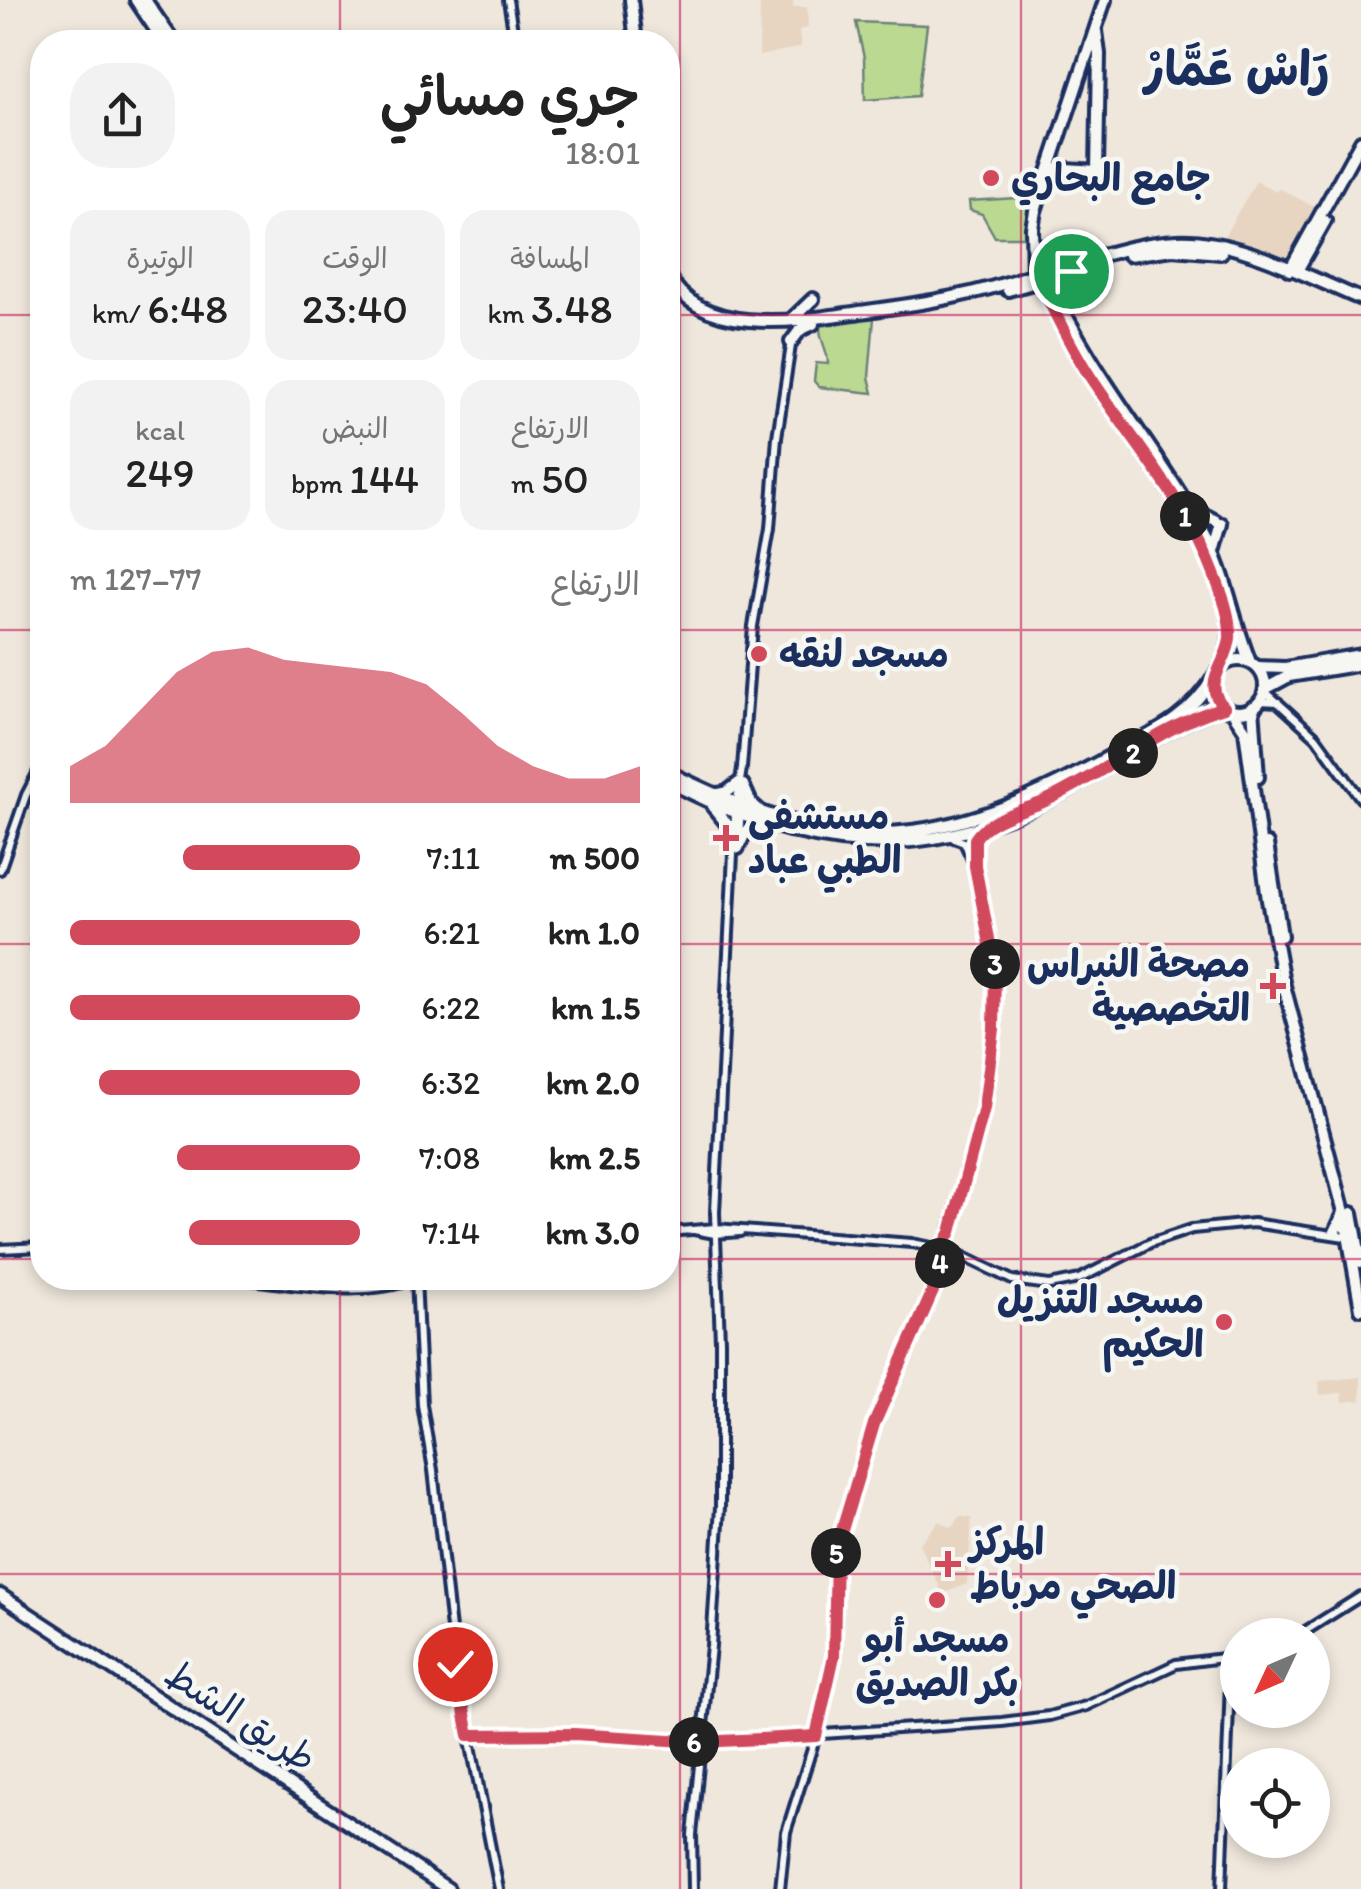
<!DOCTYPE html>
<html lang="ar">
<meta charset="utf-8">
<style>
body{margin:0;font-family:Itim,"Playpen Sans Arabic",sans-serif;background:#f2f2f2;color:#222;direction:rtl;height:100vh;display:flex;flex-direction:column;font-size:38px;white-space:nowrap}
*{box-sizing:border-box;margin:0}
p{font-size:32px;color:#767676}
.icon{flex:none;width:55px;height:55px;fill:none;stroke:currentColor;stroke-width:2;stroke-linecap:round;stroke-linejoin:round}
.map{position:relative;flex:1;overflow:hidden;direction:ltr}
.panel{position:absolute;left:30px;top:30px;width:650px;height:1260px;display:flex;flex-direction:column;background:#fff;border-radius:40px;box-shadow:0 5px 15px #0003;direction:rtl}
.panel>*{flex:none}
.needle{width:65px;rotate:226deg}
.fabs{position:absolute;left:1220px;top:1618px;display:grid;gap:20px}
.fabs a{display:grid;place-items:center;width:110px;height:110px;border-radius:50%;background:#fff;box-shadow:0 5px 15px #0003;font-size:50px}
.pin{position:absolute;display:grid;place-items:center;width:85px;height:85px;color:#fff;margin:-42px;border:5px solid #fff;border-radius:50%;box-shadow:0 2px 10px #0007}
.km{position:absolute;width:50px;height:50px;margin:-25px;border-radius:50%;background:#222;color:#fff;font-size:28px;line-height:50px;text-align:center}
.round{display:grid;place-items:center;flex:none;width:105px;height:105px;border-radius:40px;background:#f2f2f2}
.overview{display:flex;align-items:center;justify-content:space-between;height:170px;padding:0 40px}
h1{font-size:55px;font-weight:600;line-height:75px}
.stats{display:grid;grid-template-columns:repeat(3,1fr);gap:15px;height:170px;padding:10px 40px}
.stats div{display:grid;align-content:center;border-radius:25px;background:#f2f2f2;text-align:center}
.stats b{font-size:42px;font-weight:600}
.stats small{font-size:28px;font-weight:400}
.stats p{font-size:28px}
.chart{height:280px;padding:20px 40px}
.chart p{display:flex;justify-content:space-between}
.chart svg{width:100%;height:180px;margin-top:10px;fill:#d1495b;opacity:.7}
ul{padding:0 40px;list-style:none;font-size:32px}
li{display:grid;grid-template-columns:160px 120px 1fr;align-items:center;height:75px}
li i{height:25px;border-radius:12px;background:#d1495b}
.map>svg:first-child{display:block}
.built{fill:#e7d5c2}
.green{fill:#bcd992;stroke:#6c8478;stroke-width:2.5}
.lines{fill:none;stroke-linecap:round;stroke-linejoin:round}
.minor-casing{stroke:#1b2f5e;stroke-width:14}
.major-casing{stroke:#1b2f5e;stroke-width:18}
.minor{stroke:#f6f6f2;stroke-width:6}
.major{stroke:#f6f6f2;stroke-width:10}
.route-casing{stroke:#fff;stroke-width:20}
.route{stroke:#d1495b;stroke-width:12}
.grid{fill:none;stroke:#c2185b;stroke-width:2.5;stroke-opacity:0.55}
.poi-dot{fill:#d1495b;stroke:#f6f6f2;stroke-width:4}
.labels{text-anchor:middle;stroke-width:9;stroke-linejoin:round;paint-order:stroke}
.poi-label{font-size:38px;font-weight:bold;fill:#1b2f5e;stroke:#f6f6f2;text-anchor:start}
.street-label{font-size:38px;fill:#1b2f5e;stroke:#f6f6f2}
.district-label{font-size:48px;font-weight:bold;fill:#1b2f5e;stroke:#f6f6f2}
</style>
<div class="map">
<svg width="1361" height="1889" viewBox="0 0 1361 1889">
<rect width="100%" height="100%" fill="#efe7dc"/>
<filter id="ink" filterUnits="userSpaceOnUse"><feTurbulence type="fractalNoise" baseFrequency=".01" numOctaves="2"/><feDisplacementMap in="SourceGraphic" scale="20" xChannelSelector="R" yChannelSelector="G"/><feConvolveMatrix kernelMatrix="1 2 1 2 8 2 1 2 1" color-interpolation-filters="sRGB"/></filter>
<g filter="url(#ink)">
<path class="built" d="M 760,0 L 793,0 L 793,7 L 807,7 L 808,28 L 799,30 L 801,47 L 759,56 Z
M 1256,181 L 1276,192 L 1279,188 L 1320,210 L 1292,265 L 1222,240 Z
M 1361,1377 L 1361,1400 L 1343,1402 L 1342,1393 L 1320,1395 L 1319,1381 Z
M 959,1516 L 972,1518 L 967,1584 L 943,1594 L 919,1544 L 939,1521 L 949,1527 L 954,1526 Z"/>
<path class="green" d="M 856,22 L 927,25 L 918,96 L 865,100 L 864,58 Z
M 1033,197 L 1025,237 L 995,237 L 982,214 L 970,210 L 969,201 Z
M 874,318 L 869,377 L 873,393 L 819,387 L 814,381 L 816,363 L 828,364 C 828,349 819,340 820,326 Z"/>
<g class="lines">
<g class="minor-casing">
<path id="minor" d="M 508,0 L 515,42
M 1265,691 L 1316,737 L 1361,799
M 1260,701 L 1278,702
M 742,768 L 753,626 L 770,529 L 777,437 L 792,339
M 739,838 L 742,790
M 975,854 L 975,839 L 986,826
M 0,870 L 26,795 L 42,764
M 694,1230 L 715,1234 L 740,1232
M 668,1232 L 715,1228 L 912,1243 L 943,1249
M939 1256a8 8 0 1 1 16 0a8 8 0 1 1-16 0Z
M 0,1249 L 42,1247
M 944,1249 L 984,1108 L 994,1029 L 995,970 L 992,943 L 975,866 L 964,842 L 951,837
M 954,1252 L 1012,1280 L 1049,1285 L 1079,1279 L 1150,1243 L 1192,1229 L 1253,1223 L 1352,1238
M 232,1278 C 288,1283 365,1301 415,1278
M 416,1278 L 422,1405 L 433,1470 L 455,1664 L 499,1889
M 1299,1635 L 1361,1596
M 469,1735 L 574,1734 L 701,1742 L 1002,1722 L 1049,1716 L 1086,1706 L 1176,1664 L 1238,1656
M 693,1889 L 692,1835 L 711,1646 L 720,1507 L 720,1341 L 715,1212 L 735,814 L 742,768
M 780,1889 L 786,1832 L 822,1717 L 832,1665 L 837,1619 L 836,1550 L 874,1424 L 932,1297 L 941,1262
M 1222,1889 L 1231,1656"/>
</g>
<g class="major-casing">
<path id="major" d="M 136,0 L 164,42
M 145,0 L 174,42
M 631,0 L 636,42
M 1050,168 L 1097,171 L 1099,54 L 1096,31
M 1129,255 L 1173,249 L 1221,253
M 1299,267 L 1325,221
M 1049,269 C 1091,260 1133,243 1177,241 C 1236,238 1308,277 1361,299
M 1290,270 L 1361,141
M 1033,272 L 1032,228 L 1035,211 L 1105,0
M 668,275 C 702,341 809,319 867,311 C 926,303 977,295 1033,274
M 1049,280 C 1089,372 1154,445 1203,531 C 1227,573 1232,618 1250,662
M 1041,284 C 1056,316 1072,349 1092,379 C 1134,442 1229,556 1230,632 C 1230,646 1225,657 1219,669
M 1008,290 L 1036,282
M 792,319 L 813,299
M 791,342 L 800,330 L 813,324
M 1195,510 L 1216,521
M 1214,552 L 1222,524
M1213 686a26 26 0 1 1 52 0a26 26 0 1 1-52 0Z
M 1257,667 L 1285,668 L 1361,655
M 1265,689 L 1289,676 L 1361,664
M 1253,707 L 1258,777
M 1232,711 L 1245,730 L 1268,900 L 1283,982 L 1344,1212 L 1361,1309
M 668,772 C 842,860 938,851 1107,758 C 1151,734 1187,721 1214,677
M 668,781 C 805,853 920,868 1062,793 C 1114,765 1167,725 1224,707
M 743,785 L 751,803 L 761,812
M 714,795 L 727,792 L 739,783
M 713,807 L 728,825 L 734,846
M 1267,844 L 1281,936
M 738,848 L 746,831 L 764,825
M 1352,1213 L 1361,1262
M 1335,1232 L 1344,1213
M 0,1595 L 448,1889"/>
</g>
<use href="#minor" class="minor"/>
<use href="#major" class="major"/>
</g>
</g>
<g class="lines" filter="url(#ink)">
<g class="route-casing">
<path id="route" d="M 455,1664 L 469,1735 L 574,1734 L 701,1742 L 816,1736 L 834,1656 L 836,1550 L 874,1424 L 940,1275 L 939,1254 L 951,1232 L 984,1108 L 994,1029 L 995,970 L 975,866 L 975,839 C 987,819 1022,811 1043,802 C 1104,774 1160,726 1224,707 C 1200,683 1228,664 1230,638 C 1231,618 1223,597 1216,579 C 1189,505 1134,443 1091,378 C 1072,349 1056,316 1041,284 L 1048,282 L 1051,276 L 1071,271"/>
</g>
<use href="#route" class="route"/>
</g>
<path class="grid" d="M 340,0 L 340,42M 680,0 L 680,1889M 1021,0 L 1021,1889M 0,315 L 42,315M 668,315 L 1361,315M 0,630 L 42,630M 668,630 L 1361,630M 0,944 L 42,944M 668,944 L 1361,944M 0,1259 L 42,1259M 668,1259 L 1361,1259M 340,1278 L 340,1889M 0,1574 L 1361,1574"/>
<g class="poi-dot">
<circle cx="991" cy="178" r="10"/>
<circle cx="759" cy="654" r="10"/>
<path d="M721 823h10v10h10v10h-10v10h-10v-10h-10v-10h10z"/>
<path d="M1268 971h10v10h10v10h-10v10h-10v-10h-10v-10h10z"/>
<circle cx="1224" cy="1322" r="10"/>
<path d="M943 1549h10v10h10v10h-10v10h-10v-10h-10v-10h10z"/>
<circle cx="937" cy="1600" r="10"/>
</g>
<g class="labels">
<g class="poi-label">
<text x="1011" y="191">جامع البحاري</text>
<text x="779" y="667">مسجد لنقه</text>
<text x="748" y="829">مستشفى<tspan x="748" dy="44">الطبي عباد</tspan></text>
<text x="1250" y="977" text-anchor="end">مصحة النبراس<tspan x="1250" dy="44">التخصصية</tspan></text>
<text x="1204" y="1313" text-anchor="end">مسجد التنزيل<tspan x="1204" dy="44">الحكيم</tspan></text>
<text x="970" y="1555">المركز<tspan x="970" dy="44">الصحي مرباط</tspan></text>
<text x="937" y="1652" text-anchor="middle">مسجد أبو<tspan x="937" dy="44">بكر الصديق</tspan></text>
</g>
<g class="street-label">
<text transform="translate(241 1716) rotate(33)" y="13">طريق الشط</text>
</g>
<g class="district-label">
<text x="1237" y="85">رَاسْ عَمَّارْ</text>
</g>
</g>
</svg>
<div class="fabs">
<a><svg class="needle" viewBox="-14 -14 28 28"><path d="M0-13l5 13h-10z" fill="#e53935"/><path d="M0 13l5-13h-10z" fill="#767676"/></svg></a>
<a><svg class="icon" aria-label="locate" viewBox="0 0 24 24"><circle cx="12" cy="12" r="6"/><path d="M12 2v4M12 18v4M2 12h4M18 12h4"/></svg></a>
</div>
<div class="pin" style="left:1071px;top:271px;background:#1e9e55"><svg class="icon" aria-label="arrive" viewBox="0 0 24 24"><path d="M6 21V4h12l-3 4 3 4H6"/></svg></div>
<div class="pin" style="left:455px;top:1664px;background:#d93025"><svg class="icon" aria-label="check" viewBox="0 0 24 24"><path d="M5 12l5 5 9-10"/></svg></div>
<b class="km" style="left:1185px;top:516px">1</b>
<b class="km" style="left:1133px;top:753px">2</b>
<b class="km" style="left:995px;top:964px">3</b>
<b class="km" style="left:940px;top:1263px">4</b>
<b class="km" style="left:836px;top:1553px">5</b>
<b class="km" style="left:694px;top:1742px">6</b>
<section class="panel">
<div class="overview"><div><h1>جري مسائي</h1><p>18:01</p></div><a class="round"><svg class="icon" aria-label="share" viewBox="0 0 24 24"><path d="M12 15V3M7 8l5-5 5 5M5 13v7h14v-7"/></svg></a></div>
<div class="stats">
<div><p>المسافة</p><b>3.48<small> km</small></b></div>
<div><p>الوقت</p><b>23:40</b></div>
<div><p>الوتيرة</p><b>6:48<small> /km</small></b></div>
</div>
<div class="stats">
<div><p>الارتفاع</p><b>50<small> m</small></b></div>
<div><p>النبض</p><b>144<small> bpm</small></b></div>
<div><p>kcal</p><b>249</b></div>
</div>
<div class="chart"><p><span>الارتفاع</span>77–127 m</p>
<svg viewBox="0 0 160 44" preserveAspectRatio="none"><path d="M0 44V35L10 30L20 21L30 12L40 7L50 6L60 9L70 10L80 11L90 12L100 15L110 22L120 30L130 35L140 38L150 38L160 35V44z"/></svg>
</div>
<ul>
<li><b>500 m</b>7:11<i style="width:61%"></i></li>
<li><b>1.0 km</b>6:21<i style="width:100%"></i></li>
<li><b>1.5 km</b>6:22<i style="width:100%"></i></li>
<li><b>2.0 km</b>6:32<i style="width:90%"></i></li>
<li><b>2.5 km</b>7:08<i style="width:63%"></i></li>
<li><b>3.0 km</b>7:14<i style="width:59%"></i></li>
</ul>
</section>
</div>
